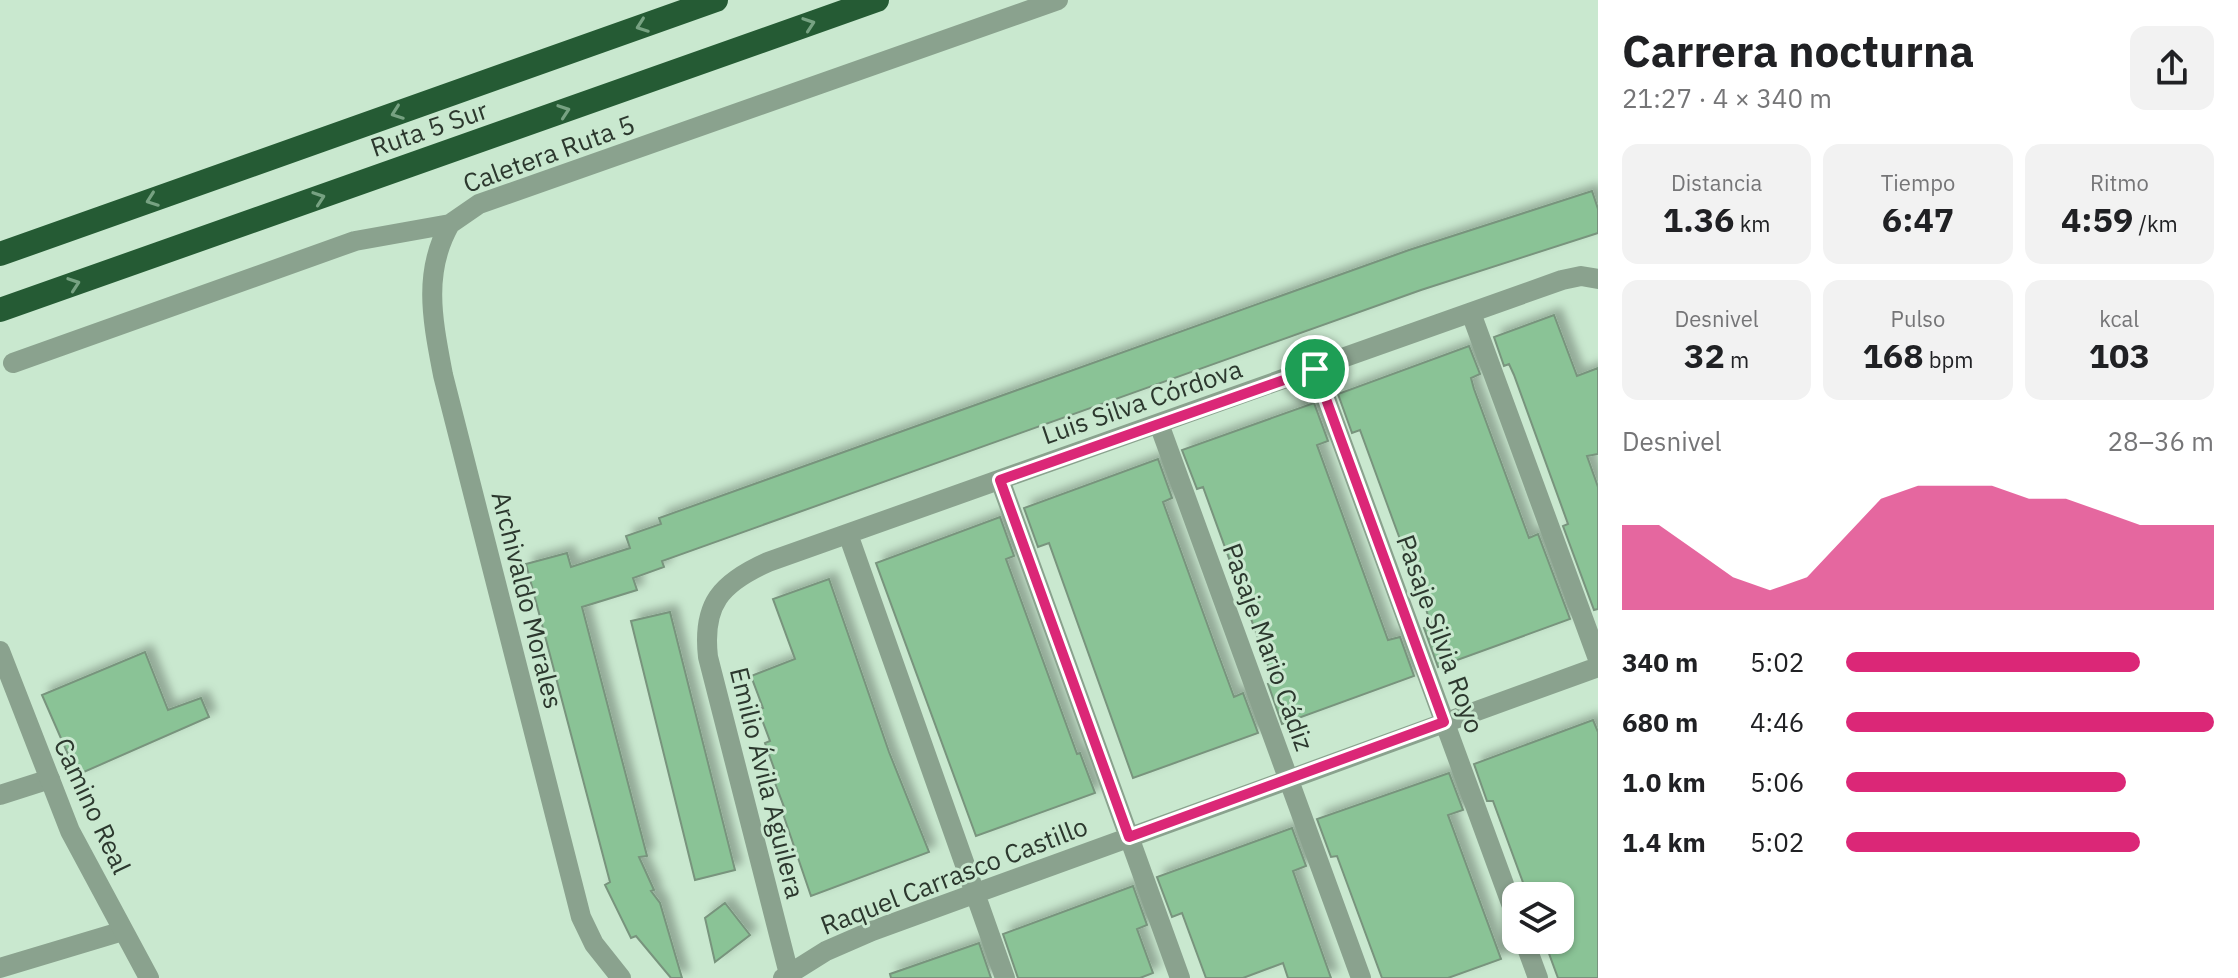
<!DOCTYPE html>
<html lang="es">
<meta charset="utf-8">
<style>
body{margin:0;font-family:"IBM Plex Sans",sans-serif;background:#f2f2f2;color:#202124;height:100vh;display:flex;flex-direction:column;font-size:30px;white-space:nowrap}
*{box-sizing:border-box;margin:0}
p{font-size:26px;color:#757577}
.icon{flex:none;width:44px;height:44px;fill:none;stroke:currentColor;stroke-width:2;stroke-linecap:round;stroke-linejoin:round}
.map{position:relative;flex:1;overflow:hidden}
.details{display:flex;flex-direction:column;background:#fff;width:640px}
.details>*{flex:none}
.buttons{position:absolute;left:1502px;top:882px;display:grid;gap:16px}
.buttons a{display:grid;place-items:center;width:72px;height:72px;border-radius:16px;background:#fff;box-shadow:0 2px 6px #0004;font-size:40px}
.pin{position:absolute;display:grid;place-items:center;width:68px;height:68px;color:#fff;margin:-34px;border:4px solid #fff;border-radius:50%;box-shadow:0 2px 8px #0007}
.round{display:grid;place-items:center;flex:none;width:84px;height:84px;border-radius:16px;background:#f2f2f2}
.overview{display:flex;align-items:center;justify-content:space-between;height:136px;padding:0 24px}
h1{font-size:44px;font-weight:700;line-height:60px}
.stats{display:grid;grid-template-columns:repeat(3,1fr);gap:12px;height:136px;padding:8px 24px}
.stats div{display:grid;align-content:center;border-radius:16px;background:#f2f2f2;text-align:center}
.stats b{font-size:34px;font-weight:700}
.stats small{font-size:22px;font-weight:400}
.stats p{font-size:22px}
.chart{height:224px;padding:16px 24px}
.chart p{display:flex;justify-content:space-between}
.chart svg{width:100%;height:144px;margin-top:8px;fill:#db2777;opacity:.7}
ul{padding:0 24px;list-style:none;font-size:26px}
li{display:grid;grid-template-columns:128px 96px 1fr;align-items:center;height:60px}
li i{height:20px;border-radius:10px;background:#db2777}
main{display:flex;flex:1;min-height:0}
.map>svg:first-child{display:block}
.building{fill:#8ac396;stroke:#78947d;stroke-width:2;filter:url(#shadow)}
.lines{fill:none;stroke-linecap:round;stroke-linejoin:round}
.minor{stroke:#8aa28e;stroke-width:20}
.tertiary{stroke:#8aa28e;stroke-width:20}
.motorway{stroke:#255b34;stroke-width:24}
.oneway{stroke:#77a282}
.route-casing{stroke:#fff;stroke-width:16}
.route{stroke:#db2777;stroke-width:10}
.labels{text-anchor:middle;stroke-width:6;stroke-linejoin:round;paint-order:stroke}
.street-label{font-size:26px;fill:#2c382e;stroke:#c9e8cf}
</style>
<main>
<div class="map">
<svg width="1598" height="978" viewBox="0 0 1598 978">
<defs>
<filter id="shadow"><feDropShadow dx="7" dy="-7" stdDeviation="4" flood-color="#0004"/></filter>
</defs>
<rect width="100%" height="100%" fill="#c9e8cf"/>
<path class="building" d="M 1592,191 L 1598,209 L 1598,233 L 1421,290 L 662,561 L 664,567 L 633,578 L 637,590 L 582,607 L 647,856 L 639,857 L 654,890 L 651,891 L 660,903 L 682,978 L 671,978 L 636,936 L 631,938 L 605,885 L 610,882 L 526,564 L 567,553 L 571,567 L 630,548 L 626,536 L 661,524 L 659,518 L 1409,250 Z
M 1554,315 L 1577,376 L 1598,368 L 1598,454 L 1587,456 L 1598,487 L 1598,609 L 1594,610 L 1563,526 L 1568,524 L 1514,375 L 1509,364 L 1504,366 L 1494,337 Z
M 1469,346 L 1480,374 L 1471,378 L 1474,389 L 1529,538 L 1538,534 L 1570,619 L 1438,667 L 1424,628 L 1432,626 L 1394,523 L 1360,430 L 1352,433 L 1338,394 Z
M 1314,403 L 1328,441 L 1317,445 L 1388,640 L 1400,637 L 1414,676 L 1282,724 L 1268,684 L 1274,682 L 1203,487 L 1197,489 L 1182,450 Z
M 1158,459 L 1172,498 L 1163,502 L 1217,651 L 1234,697 L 1243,693 L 1258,733 L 1133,778 L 1049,543 L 1038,547 L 1024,508 Z
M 1000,517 L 1014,556 L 1006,559 L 1077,754 L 1080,753 L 1095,793 L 976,836 L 876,563 Z
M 829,579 L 889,752 L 929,852 L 811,896 L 781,808 L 784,807 L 772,775 L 776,774 L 765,743 L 770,741 L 758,709 L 763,708 L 751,676 L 795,659 L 773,599 Z
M 670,612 L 735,870 L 695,880 L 631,621 Z
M 145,652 L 168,710 L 201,698 L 209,717 L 77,775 L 42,695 Z
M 1593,720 L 1598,732 L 1598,978 L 1558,978 L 1544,940 L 1560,940 L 1560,896 L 1528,896 L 1493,801 L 1487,801 L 1474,764 Z
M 1449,773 L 1463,810 L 1448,815 L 1501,959 L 1448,978 L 1382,978 L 1337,856 L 1331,857 L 1317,819 Z
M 1292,828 L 1306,866 L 1293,871 L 1331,978 L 1288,978 L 1283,963 L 1243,978 L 1206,978 L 1182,913 L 1172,917 L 1157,877 Z
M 1133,886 L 1147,925 L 1137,929 L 1153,973 L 1140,978 L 1018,978 L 1003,934 Z
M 725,903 L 750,935 L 715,962 L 705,918 Z
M 979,943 L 991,978 L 891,978 L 890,974 Z"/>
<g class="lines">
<path class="minor" d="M 450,224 C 422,273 433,322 443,375 L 581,917 L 594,944 L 621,978
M 1471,313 L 1598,659
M 13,363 L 355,241 L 450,224 L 479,204 L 1058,0
M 1315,369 L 1516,917
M 1159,424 L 1361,978
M 1000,480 L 1180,978
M 848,534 L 1005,978
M 0,795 L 50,779
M 1524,940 L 1538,978
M 0,968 L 123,931
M 783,978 L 826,951 L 872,931 L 1598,667
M 790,978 L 708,657 C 702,604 721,583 768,562 L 1562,280 L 1581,276 L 1598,279"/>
<path class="tertiary" d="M 0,651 L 70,831 L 149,978"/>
<path class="motorway" d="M 0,254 L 716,0
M 0,310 L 877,0"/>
</g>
<defs><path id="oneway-chevron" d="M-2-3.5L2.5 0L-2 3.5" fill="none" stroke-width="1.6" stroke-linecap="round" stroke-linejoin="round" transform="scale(2)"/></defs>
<g class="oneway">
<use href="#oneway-chevron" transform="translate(809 24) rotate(-19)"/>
<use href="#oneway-chevron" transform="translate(642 26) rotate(160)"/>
<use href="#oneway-chevron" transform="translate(564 111) rotate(-19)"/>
<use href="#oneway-chevron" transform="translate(397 113) rotate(160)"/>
<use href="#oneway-chevron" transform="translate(319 198) rotate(-19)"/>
<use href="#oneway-chevron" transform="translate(152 200) rotate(160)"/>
<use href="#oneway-chevron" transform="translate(74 284) rotate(-19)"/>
</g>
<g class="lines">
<g class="route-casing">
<path id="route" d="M 1315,369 L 1444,722 L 1129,837 L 1000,480 Z"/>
</g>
<use href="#route" class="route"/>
</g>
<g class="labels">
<g class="street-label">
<text transform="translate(429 129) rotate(-19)" y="9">Ruta 5 Sur</text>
<text transform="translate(549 154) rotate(-20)" y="9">Caletera Ruta 5</text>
<text transform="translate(1142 402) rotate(-19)" y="9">Luis Silva Córdova</text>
<text transform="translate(527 600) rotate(76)" y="9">Archivaldo Morales</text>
<text transform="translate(1440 634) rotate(70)" y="9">Pasaje Silvia Royo</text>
<text transform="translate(1268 647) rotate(70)" y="9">Pasaje Mario Cádiz</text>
<text transform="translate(767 783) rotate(76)" y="9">Emilio Ávila Aguilera</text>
<text transform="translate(92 806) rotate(65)" y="9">Camino Real</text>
<text transform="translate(954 876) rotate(-21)" y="9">Raquel Carrasco Castillo</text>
</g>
</g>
</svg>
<div class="buttons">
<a><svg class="icon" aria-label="layers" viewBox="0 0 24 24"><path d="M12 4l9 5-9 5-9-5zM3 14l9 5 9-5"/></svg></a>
</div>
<div class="pin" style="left:1315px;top:369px;background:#1e9e55"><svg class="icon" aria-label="arrive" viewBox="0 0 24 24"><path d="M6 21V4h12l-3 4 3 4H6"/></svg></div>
</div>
<section class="details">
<div class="overview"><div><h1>Carrera nocturna</h1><p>21:27 · 4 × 340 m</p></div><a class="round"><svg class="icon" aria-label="share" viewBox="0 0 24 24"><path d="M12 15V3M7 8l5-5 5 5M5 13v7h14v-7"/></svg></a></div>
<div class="stats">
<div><p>Distancia</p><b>1.36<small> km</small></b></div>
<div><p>Tiempo</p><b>6:47</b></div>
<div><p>Ritmo</p><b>4:59<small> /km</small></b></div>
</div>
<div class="stats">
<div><p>Desnivel</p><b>32<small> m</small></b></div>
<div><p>Pulso</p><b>168<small> bpm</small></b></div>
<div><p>kcal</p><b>103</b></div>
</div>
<div class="chart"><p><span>Desnivel</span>28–36 m</p>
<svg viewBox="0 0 160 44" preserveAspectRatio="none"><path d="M0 44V18L10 18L20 26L30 34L40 38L50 34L60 22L70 10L80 6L90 6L100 6L110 10L120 10L130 14L140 18L150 18L160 18V44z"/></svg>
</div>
<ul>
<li><b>340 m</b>5:02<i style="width:80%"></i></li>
<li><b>680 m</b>4:46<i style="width:100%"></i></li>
<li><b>1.0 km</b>5:06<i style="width:76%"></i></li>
<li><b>1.4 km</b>5:02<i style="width:80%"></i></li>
</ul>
</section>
</main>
